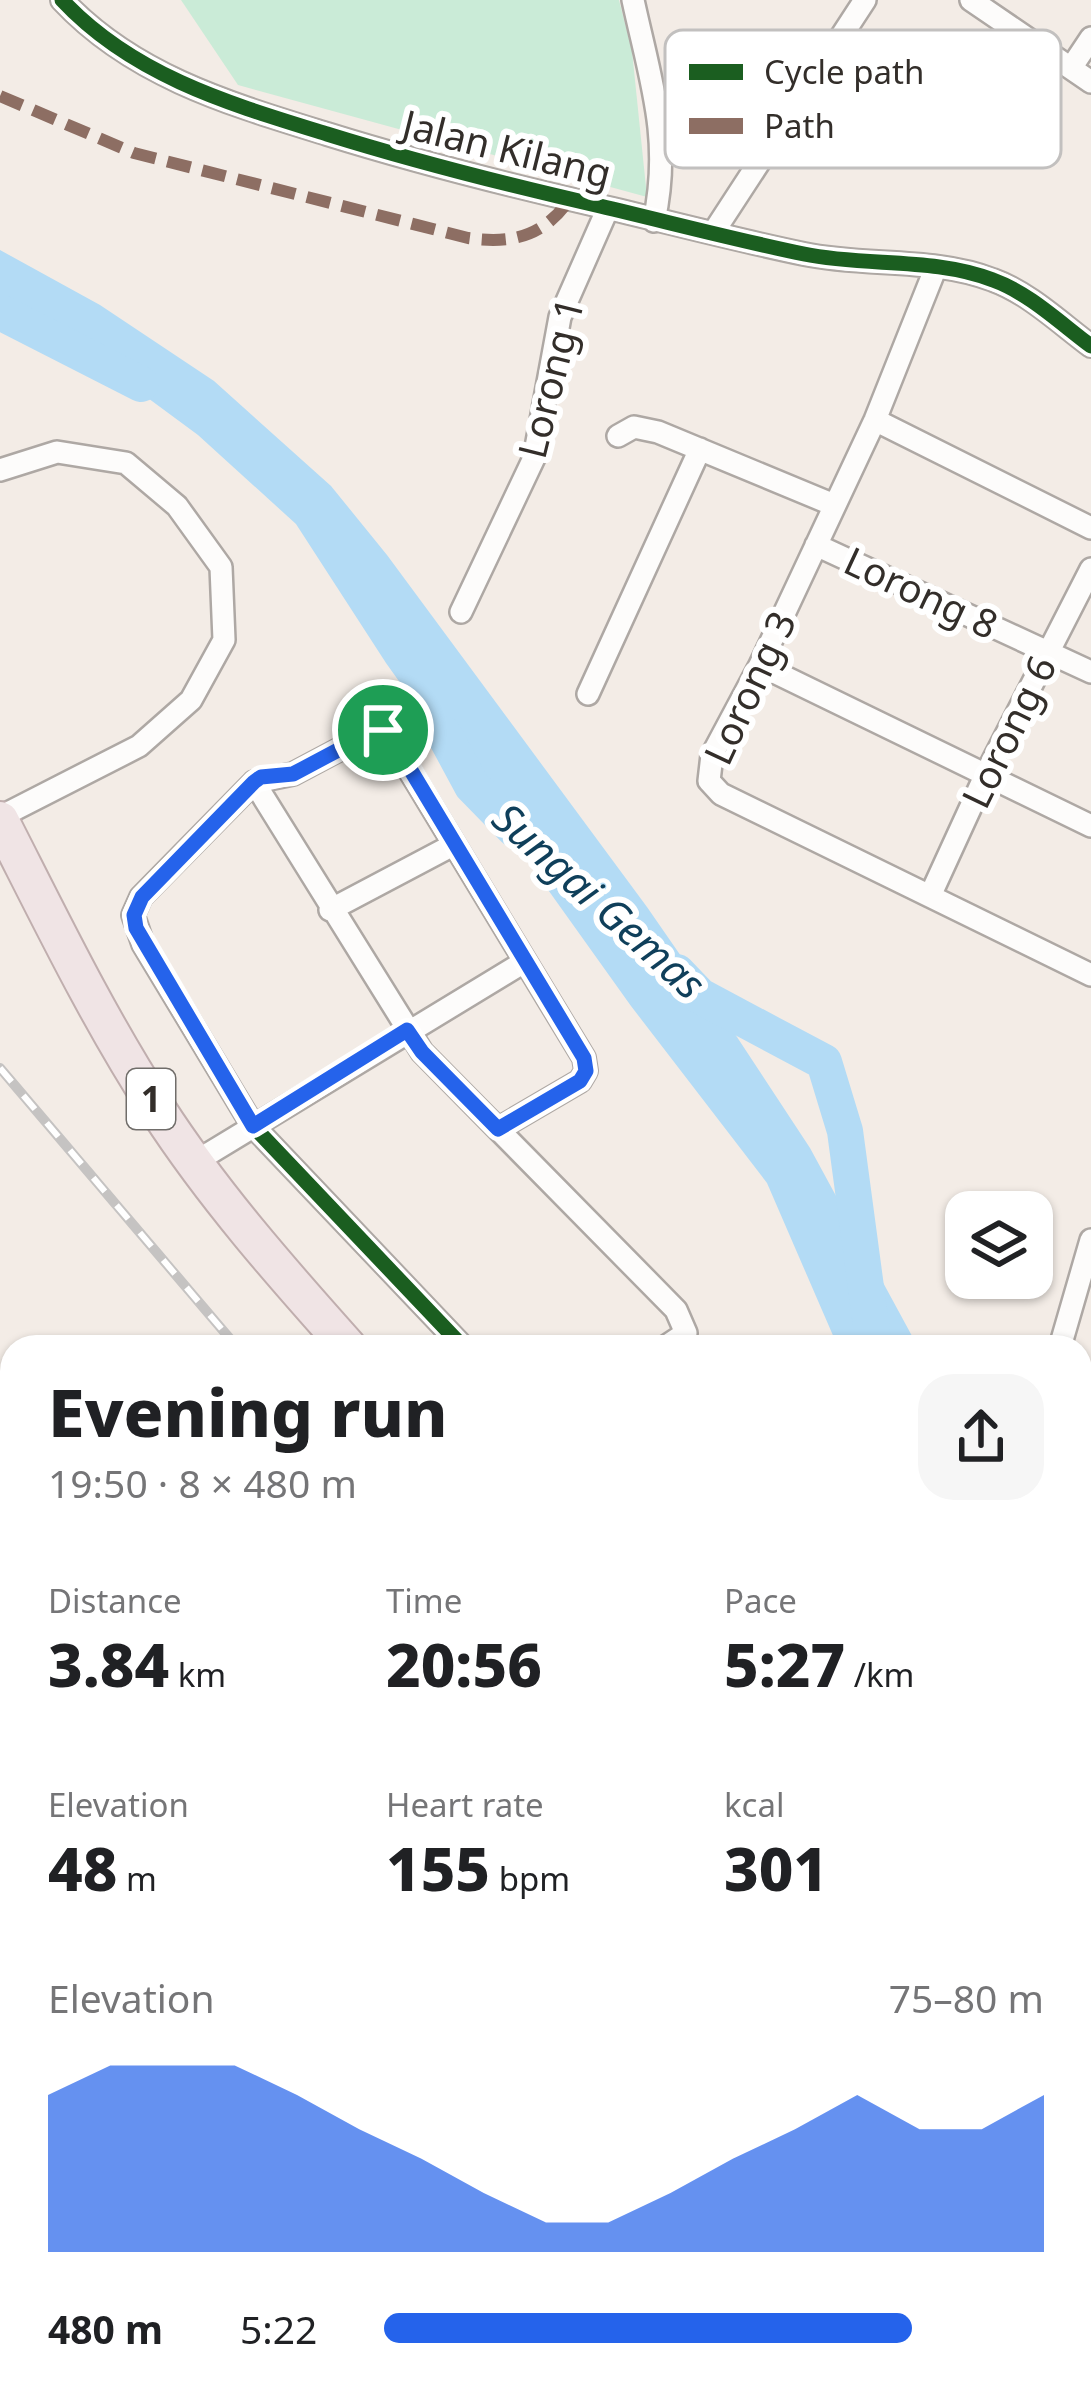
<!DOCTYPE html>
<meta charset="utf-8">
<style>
body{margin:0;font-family:"Noto Sans",sans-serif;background:#f6f6f6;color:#202124;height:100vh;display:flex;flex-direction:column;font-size:45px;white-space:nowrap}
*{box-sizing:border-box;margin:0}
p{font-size:39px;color:#757577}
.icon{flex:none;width:66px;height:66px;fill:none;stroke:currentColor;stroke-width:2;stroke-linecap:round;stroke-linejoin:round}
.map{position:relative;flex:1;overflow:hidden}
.side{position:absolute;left:0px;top:1335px;width:1092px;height:1065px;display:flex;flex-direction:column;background:#fff;border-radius:36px 36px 0 0;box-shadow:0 3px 9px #0004}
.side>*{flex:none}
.fabs{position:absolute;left:945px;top:1191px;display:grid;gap:24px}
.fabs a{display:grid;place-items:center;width:108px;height:108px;border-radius:24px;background:#fff;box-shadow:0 3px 9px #0004;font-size:60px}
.pin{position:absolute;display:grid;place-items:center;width:102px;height:102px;color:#fff;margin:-51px;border:6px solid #fff;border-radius:50%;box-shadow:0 3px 12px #0007}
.round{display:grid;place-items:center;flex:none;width:126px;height:126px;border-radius:36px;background:#f6f6f6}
.head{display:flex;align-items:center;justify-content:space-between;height:204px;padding:0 48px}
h1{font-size:66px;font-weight:800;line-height:90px}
.stats{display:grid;grid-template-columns:repeat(3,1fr);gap:18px;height:204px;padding:12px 48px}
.stats div{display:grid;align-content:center}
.stats b{font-size:60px;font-weight:800}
.stats small{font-size:33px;font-weight:400}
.stats p{font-size:33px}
.chart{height:336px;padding:24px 48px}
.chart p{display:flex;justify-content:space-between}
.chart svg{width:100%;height:216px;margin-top:12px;fill:#2563eb;opacity:.7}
ul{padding:0 48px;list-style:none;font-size:39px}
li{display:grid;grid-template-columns:192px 144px 1fr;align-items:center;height:90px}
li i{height:30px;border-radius:15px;background:#2563eb}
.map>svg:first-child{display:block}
.built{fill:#f0e2d6}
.green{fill:#caebd7}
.water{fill:#b3dbf5}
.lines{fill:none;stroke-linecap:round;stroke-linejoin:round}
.river{stroke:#b3dbf5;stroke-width:36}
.minor-casing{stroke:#aea8a4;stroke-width:26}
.trunk-casing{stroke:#c0aeae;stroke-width:40}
.minor{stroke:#fdfcfb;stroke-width:21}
.trunk{stroke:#f0e4e5;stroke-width:36}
.rail-casing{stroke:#c5c3c2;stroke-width:10}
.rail{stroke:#fff;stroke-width:6;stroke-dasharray:18;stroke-linecap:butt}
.quiet{stroke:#8d6e63;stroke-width:12;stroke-dasharray:24 12;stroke-linecap:butt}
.cycleway-casing{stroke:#fff;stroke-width:22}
.cycleway{stroke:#1b5e20;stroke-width:15}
.route-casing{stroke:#fff;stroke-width:24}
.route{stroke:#2563eb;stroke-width:15}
.labels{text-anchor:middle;stroke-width:12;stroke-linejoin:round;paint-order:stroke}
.shield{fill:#fff;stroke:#706d6a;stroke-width:3}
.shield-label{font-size:36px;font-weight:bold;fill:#332e2a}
.street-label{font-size:39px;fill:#332e2a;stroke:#fff}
.water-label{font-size:42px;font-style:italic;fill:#0f3f5a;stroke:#fff}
.key{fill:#fff;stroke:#c2c0bf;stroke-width:3}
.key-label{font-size:33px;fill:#332e2a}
</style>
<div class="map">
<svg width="1091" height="2398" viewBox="0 0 1091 2398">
<rect width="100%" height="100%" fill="#f3ece6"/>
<path class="built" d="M 1080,1959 L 1091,1962 L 1091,2162 L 1080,2146 Z"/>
<path class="green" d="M 181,0 L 619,0 L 632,51 L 647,197 L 238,85 Z"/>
<path class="water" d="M 0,250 L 100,305 L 214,381 L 331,486 L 387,555 L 647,907 L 737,1037 L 810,1148 L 918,1347 L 838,1347 L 767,1183 L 631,1006 L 386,663 L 296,524 L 198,435 L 72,342 L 0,298 Z
M 1091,1433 L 1091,1540 C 1076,1509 1073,1464 1091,1433 Z"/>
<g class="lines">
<path class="river" d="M 0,312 L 141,384
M 444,734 L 472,786 L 514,829
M 677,972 L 700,996 L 824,1062 L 845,1131 L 874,1347
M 1080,1936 L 1091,1940"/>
<g class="minor-casing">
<path id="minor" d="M 62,0 C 133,76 230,104 327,134 C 417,162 508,185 600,206 C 668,222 736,240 804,254 C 866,267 934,257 993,280 C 1029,293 1060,323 1091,346
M 633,0 C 650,79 672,139 654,221
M 971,0 L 1091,82
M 1071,68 L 1091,38
M 713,233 L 865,0
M 936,267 L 875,420 L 760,665 L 712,755 L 709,781 L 721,794 L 1091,975
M 875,420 L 1091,528
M 618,436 L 634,427 L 658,432 L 834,505
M 0,470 L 57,452 L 126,463 L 177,506 L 221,567 L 224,640 L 191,700 L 139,746 L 0,817
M 816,545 L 1091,672
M 461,612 L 534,458 L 560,317 L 608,208
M 760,665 L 1091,826
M 588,694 L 700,449
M 254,782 L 422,1052 L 676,1310 L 686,1333 L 665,1347
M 930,896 L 985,776 L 1091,569
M 330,910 L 453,845
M 195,1162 L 524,962
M 463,1347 L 253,1126 L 143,944 L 133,915 L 141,897 L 254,782 L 293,774 L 376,730 L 386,732 L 584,1058 L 586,1071 L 580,1081 L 498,1129
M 1060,1347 L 1091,1240
M 1080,1693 L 1091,1715
M 1080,1861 L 1091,1843
M 0,2003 L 12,2006
M 1080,2298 L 1091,2290"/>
</g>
<g class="trunk-casing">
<path id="trunk" d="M 0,820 C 50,918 98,1018 158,1110 C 213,1195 281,1272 348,1347
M 1080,2361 L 1091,2378"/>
</g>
<use href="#minor" class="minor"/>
<use href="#trunk" class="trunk"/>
<g class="rail-casing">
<path id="rail" d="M 0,1068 L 237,1347
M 997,2388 L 1003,2398"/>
</g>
<use href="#rail" class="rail"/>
<path class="quiet" d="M 0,96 L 134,153 L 468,238 C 512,244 543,237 570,199"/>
<g class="cycleway-casing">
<path id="cycleway" d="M 62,0 C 133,76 230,104 327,134 C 417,162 508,185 600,206 C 668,222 736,240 804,254 C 866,267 934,257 993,280 C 1029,293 1060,323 1091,346
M 463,1347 L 253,1126 L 143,944 L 133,915 L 141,897 L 254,782 L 293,774 L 376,730 L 386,732 L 584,1058 L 586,1071 L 580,1081 L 498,1129"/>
</g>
<use href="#cycleway" class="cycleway"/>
</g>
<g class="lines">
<g class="route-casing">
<path id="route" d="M 376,730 L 389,734 L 584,1058 L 586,1071 L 580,1081 L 498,1129 L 422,1052 L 407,1030 L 253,1126 L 136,928 L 134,915 L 142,897 L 254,782 L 261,777 L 293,774 Z"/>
</g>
<use href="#route" class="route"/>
</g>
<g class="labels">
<rect class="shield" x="127" y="1069" width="48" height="60" rx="9"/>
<g class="shield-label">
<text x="151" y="1112">1</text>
</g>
<g class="street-label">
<text transform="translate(507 149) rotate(14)" y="14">Jalan Kilang</text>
<text transform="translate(551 378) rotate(-76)" y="14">Lorong 1</text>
<text transform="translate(921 593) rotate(25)" y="14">Lorong 8</text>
<text transform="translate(750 688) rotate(-65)" y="14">Lorong 3</text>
<text transform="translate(1009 732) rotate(-64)" y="14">Lorong 6</text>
</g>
<g class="water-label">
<text transform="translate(599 901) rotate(42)" y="15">Sungai Gemas</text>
</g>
</g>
<rect x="665" y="30" width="396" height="138" rx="18" class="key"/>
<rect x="689" y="64" width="54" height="16" fill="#1b5e20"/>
<rect x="689" y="118" width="54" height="16" fill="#8d6e63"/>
<g class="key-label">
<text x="764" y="84">Cycle path</text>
<text x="764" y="138">Path</text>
</g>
</svg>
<div class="fabs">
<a><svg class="icon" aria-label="layers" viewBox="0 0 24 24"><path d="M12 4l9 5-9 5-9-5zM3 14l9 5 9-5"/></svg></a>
</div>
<div class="pin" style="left:383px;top:730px;background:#1e9e55"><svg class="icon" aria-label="arrive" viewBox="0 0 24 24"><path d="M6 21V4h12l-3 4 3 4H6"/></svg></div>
<section class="side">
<div class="head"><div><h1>Evening run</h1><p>19:50 · 8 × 480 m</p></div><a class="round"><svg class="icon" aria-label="share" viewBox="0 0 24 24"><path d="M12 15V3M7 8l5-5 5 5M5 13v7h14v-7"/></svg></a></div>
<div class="stats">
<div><p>Distance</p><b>3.84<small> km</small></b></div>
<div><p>Time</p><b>20:56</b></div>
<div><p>Pace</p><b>5:27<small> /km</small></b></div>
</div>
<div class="stats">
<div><p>Elevation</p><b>48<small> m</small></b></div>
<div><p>Heart rate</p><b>155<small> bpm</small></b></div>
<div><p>kcal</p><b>301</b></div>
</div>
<div class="chart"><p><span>Elevation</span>75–80 m</p>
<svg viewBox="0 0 160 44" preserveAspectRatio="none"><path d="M0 44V12L10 6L20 6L30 6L40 12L50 19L60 25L70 32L80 38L90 38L100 32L110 25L120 19L130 12L140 19L150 19L160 12V44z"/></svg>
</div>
<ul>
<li><b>480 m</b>5:22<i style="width:80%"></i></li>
</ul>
</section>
</div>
